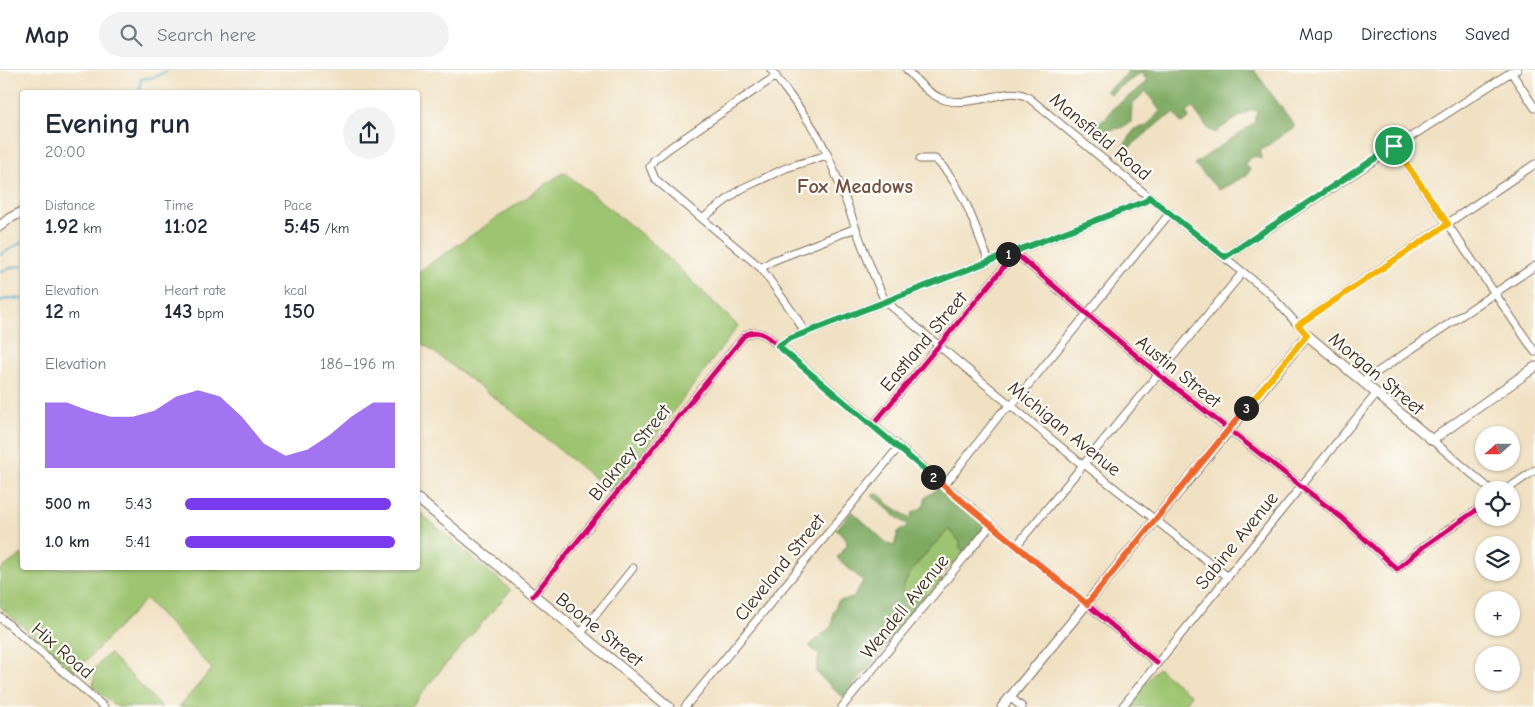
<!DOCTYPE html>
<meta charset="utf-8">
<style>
body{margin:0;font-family:"Comic Neue",sans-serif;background:#f2f2f3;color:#1f2937;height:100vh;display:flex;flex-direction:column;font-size:19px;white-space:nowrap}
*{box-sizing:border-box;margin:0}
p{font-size:16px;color:#747a83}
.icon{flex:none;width:28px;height:28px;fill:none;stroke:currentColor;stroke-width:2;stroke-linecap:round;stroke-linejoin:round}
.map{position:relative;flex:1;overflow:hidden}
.side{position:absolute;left:20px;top:20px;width:400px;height:480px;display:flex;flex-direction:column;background:#fff;border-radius:5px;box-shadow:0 1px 4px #0004}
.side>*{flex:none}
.needle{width:32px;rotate:249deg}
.fabs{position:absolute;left:1475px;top:356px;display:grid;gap:10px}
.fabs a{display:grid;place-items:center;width:45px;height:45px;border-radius:50%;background:#fff;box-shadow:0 1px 4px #0004;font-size:25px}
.pin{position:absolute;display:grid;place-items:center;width:42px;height:42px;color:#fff;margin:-21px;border:2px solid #fff;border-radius:50%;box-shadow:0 1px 5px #0007}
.km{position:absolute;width:25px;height:25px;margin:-12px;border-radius:50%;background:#222;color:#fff;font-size:14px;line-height:25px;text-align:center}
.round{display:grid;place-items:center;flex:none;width:52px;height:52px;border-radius:26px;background:#f2f2f3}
.headline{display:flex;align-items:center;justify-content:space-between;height:85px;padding:0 25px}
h1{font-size:28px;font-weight:800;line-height:38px}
.metrics{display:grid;grid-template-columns:repeat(3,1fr);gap:8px;height:85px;padding:5px 25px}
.metrics div{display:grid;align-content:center}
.metrics b{font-size:21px;font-weight:800}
.metrics small{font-size:14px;font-weight:400}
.metrics p{font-size:14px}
.chart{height:140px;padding:10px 25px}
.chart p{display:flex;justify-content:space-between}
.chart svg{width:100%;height:90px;margin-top:5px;fill:#7c3aed;opacity:.7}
ul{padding:0 25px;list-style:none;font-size:16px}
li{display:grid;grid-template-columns:80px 60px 1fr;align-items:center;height:38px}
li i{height:12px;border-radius:6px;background:#7c3aed}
header{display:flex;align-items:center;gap:30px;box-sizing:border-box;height:70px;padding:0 25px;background:#fff;border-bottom:1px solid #e0e1e3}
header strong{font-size:24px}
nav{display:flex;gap:28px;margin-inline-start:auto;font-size:18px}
.search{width:350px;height:45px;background:#f2f2f3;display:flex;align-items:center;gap:12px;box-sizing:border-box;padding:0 18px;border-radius:28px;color:#747a83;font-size:19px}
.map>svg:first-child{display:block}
.green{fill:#9dc46f;stroke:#6c7746}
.forest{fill:#7eaa62;stroke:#5c6a40}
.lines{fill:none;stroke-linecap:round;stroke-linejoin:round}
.stream{stroke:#55acd1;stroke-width:2}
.minor-casing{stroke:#7a6a58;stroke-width:9}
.tertiary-casing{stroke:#7a6a58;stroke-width:11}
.minor{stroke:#fff;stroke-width:7}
.tertiary{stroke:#fff;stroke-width:9}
.cycleway-casing{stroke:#fdfcf7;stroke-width:8}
.cycleway{stroke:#d6006c;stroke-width:5}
.split-1-casing{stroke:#fff;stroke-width:10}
.split-2-casing{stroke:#fff;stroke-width:10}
.split-3-casing{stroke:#fff;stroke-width:10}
.split-4-casing{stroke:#fff;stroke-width:10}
.split-1{stroke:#22a559;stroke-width:6}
.split-2{stroke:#22a559;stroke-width:6}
.split-3{stroke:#f0652b;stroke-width:6}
.split-4{stroke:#f5b400;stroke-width:6}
.labels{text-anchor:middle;stroke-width:4.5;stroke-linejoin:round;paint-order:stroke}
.street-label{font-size:19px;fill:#3b2a1e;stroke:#fdfcf7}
.neighbourhood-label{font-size:20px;font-weight:bold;fill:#725143;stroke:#fdfcf7}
</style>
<header>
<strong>Map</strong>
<div class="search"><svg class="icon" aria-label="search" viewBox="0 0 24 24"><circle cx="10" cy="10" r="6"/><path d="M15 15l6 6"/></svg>Search here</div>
<nav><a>Map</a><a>Directions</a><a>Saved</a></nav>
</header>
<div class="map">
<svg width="1535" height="637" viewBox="0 0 1535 637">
<rect width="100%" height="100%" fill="#fdfcf7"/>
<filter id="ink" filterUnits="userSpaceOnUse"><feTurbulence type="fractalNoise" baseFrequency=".02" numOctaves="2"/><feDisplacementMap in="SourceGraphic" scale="10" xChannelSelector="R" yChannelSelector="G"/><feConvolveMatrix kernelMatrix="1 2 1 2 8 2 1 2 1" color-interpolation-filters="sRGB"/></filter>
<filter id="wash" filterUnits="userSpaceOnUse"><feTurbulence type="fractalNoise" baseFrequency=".0096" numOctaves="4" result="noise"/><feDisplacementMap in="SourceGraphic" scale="20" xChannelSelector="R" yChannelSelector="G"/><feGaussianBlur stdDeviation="1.12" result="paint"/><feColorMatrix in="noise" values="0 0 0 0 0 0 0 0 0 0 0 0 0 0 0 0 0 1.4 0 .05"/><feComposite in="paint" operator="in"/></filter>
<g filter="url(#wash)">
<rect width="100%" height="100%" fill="#f0e1c3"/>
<path class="green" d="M 564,102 L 655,175 L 738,256 L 612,423 L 512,341 L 418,270 L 418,202 Z
M 418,441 L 511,520 L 439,602 L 411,637 L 179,637 L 212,599 L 146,529 L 75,602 L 0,537 L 0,500 L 22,484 L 22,498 L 418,498 Z
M 949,459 L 960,472 L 960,477 L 964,482 L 954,495 L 954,491 L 936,511 L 943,509 L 927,528 L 907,527 L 903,517 C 913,494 933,477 949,459 Z
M 109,583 L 162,637 L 117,637 L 93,617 L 95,598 Z
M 1158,598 L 1191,625 L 1182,637 L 1127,637 Z"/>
<path class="forest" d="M 1128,0 L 1254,0 L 1295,56 L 1260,81 L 1262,86 L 1261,89 L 1255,86 L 1249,89 L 1245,94 L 1250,99 L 1247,105 L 1219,120 L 1194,94 L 1252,55 L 1255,51 L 1255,46 L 1257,44 L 1256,40 L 1251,40 L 1221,58 L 1216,63 L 1209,60 L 1193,38 L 1187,42 L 1189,49 L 1181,53 L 1175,43 L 1162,50 L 1124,82 L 1122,78 C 1126,71 1131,67 1134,59 L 1147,56 L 1160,41 L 1146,21 L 1132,34 L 1131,52 L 1121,58 L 1108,60 L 1101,68 L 1088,59 L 1107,47 L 1112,39 L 1146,13 L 1147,10 L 1141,3 L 1110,24 L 1106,21 L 1127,4 Z
M 940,417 L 981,450 L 983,452 L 984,458 L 964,482 L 960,477 L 960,472 L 949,459 C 932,477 913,494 903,517 L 907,527 L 920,520 L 927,528 L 843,628 L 816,602 L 819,585 L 809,576 L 832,556 L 833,543 L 838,531 L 853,528 L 863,511 L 837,488 L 847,475 L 846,468 L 836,460 L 852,441 L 888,474 L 894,476 L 898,462 L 908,455 C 894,447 885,435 872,426 L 875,423 L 881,426 L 890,435 L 911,449 L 912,443 L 923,437 L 926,427 Z"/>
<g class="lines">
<path class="stream" d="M 139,22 L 141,9 L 155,7 L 166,2 L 167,0
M 0,185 L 22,172
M 0,201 C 8,201 11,195 22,196
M 0,231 L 9,228 L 22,229"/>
</g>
</g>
<g filter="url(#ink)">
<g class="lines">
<g class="minor-casing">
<path id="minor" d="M 771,0 C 791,28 814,54 828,86 C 849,134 863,184 885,231 L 1079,392 L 1088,397 L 1228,507
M 907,0 C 939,36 950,36 996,26 C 1008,23 1018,21 1029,28 L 1149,127 L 1269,223 L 1307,265
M 1511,2 L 1535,38
M 776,6 L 671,77 L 654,90 L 650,97 L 655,109 L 761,198 L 796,247 L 805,263
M 1394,76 L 1535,282
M 920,89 L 935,89 C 964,115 974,156 989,191
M 703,148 L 741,119 L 786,98 L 827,85
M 1225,187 L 1511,2 L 1517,0
M 761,198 L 772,191 L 856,158
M 1298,255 L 1535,94
M 778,276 L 789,269 L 843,248 L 1146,131 L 1149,127
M 1364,313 L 1367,309 L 1535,196
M 872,356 L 1009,191 L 1014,182 L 1158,304 L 1342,448 L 1397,499 L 1423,477 L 1484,435
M 1432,370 L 1491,420
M 944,416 L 1001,343 L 1011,336 L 1170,143
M 1506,420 L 1535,400
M 1016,476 L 1243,202
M 533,526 L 744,266 C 753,260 760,262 768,267 L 1157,593
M 0,547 L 104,637
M 581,563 L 633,498
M 1010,627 L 1022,637
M 685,637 L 898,378
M 842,637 L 991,455
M 1122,637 L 1376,324"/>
</g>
<g class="tertiary-casing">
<path id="tertiary" d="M 0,156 L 10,148 L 22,142
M 418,429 L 669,637
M 1002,637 L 1307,265 L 1432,370 L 1535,297"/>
</g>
<use href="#minor" class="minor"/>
<use href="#tertiary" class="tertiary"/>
<g class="cycleway-casing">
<path id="cycleway" d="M 872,356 L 1009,191 L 1014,182 L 1158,304 L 1342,448 L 1397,499 L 1423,477 L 1484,435
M 533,526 L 744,266 C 753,260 760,262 768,267 L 1157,593"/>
</g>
<use href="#cycleway" class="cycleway"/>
</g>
</g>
<g class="lines" filter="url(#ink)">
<g class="split-1-casing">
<path id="split-1" d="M 1008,184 L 1146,131 L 1149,127 L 1225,187 L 1394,76"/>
</g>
<g class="split-2-casing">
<path id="split-2" d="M 933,407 L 778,276 L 789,269 L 843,248 L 1008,184"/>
</g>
<g class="split-3-casing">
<path id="split-3" d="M 933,407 L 1087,534 L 1246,338"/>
</g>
<g class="split-4-casing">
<path id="split-4" d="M 1246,338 L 1307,265 L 1298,255 L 1448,154 L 1394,76"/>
</g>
<use href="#split-1" class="split-1"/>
<use href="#split-2" class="split-2"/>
<use href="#split-3" class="split-3"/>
<use href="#split-4" class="split-4"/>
</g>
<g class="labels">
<g class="street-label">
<text transform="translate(1101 66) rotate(40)" y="7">Mansfield Road</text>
<text transform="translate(923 271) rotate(-50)" y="7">Eastland Street</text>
<text transform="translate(1179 301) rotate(39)" y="7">Austin Street</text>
<text transform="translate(1377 303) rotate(40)" y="7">Morgan Street</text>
<text transform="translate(1065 358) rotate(39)" y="7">Michigan Avenue</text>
<text transform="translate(629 382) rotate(-51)" y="7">Blakney Street</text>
<text transform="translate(1236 470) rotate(-51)" y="7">Sabine Avenue</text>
<text transform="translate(779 497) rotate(-51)" y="7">Cleveland Street</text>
<text transform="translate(904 536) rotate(-51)" y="7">Wendell Avenue</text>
<text transform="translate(600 559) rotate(39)" y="7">Boone Street</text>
<text transform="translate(63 580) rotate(41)" y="7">Hix Road</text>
</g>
<g class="neighbourhood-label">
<text x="855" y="123">Fox Meadows</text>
</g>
</g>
</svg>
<div class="fabs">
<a><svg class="needle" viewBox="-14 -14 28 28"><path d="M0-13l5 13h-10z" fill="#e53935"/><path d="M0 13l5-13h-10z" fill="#747a83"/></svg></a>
<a><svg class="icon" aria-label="locate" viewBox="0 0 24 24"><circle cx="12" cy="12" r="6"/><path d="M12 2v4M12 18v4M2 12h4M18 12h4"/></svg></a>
<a><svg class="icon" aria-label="layers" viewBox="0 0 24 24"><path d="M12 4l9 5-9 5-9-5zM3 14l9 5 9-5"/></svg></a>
<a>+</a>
<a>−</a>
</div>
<div class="pin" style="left:1394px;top:76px;background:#1e9e55"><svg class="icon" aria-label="arrive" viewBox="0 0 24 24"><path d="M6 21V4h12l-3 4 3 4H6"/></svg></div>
<b class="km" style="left:1008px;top:184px">1</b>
<b class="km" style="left:933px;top:407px">2</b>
<b class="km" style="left:1246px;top:338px">3</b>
<section class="side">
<div class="headline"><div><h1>Evening run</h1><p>20:00</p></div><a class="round"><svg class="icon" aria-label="share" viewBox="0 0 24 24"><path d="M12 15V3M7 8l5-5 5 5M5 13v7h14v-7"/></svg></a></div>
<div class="metrics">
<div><p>Distance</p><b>1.92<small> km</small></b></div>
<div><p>Time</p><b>11:02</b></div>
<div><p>Pace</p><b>5:45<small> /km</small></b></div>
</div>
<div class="metrics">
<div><p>Elevation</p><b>12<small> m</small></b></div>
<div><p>Heart rate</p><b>143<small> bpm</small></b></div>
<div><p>kcal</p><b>150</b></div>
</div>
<div class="chart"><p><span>Elevation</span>186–196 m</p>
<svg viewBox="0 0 160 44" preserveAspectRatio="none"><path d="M0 44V12L10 12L20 16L30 19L40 19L50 16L60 9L70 6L80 9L90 19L100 32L110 38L120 35L130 28L140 19L150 12L160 12V44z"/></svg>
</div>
<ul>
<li><b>500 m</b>5:43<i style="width:98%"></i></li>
<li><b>1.0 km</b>5:41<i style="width:100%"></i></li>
</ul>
</section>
</div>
